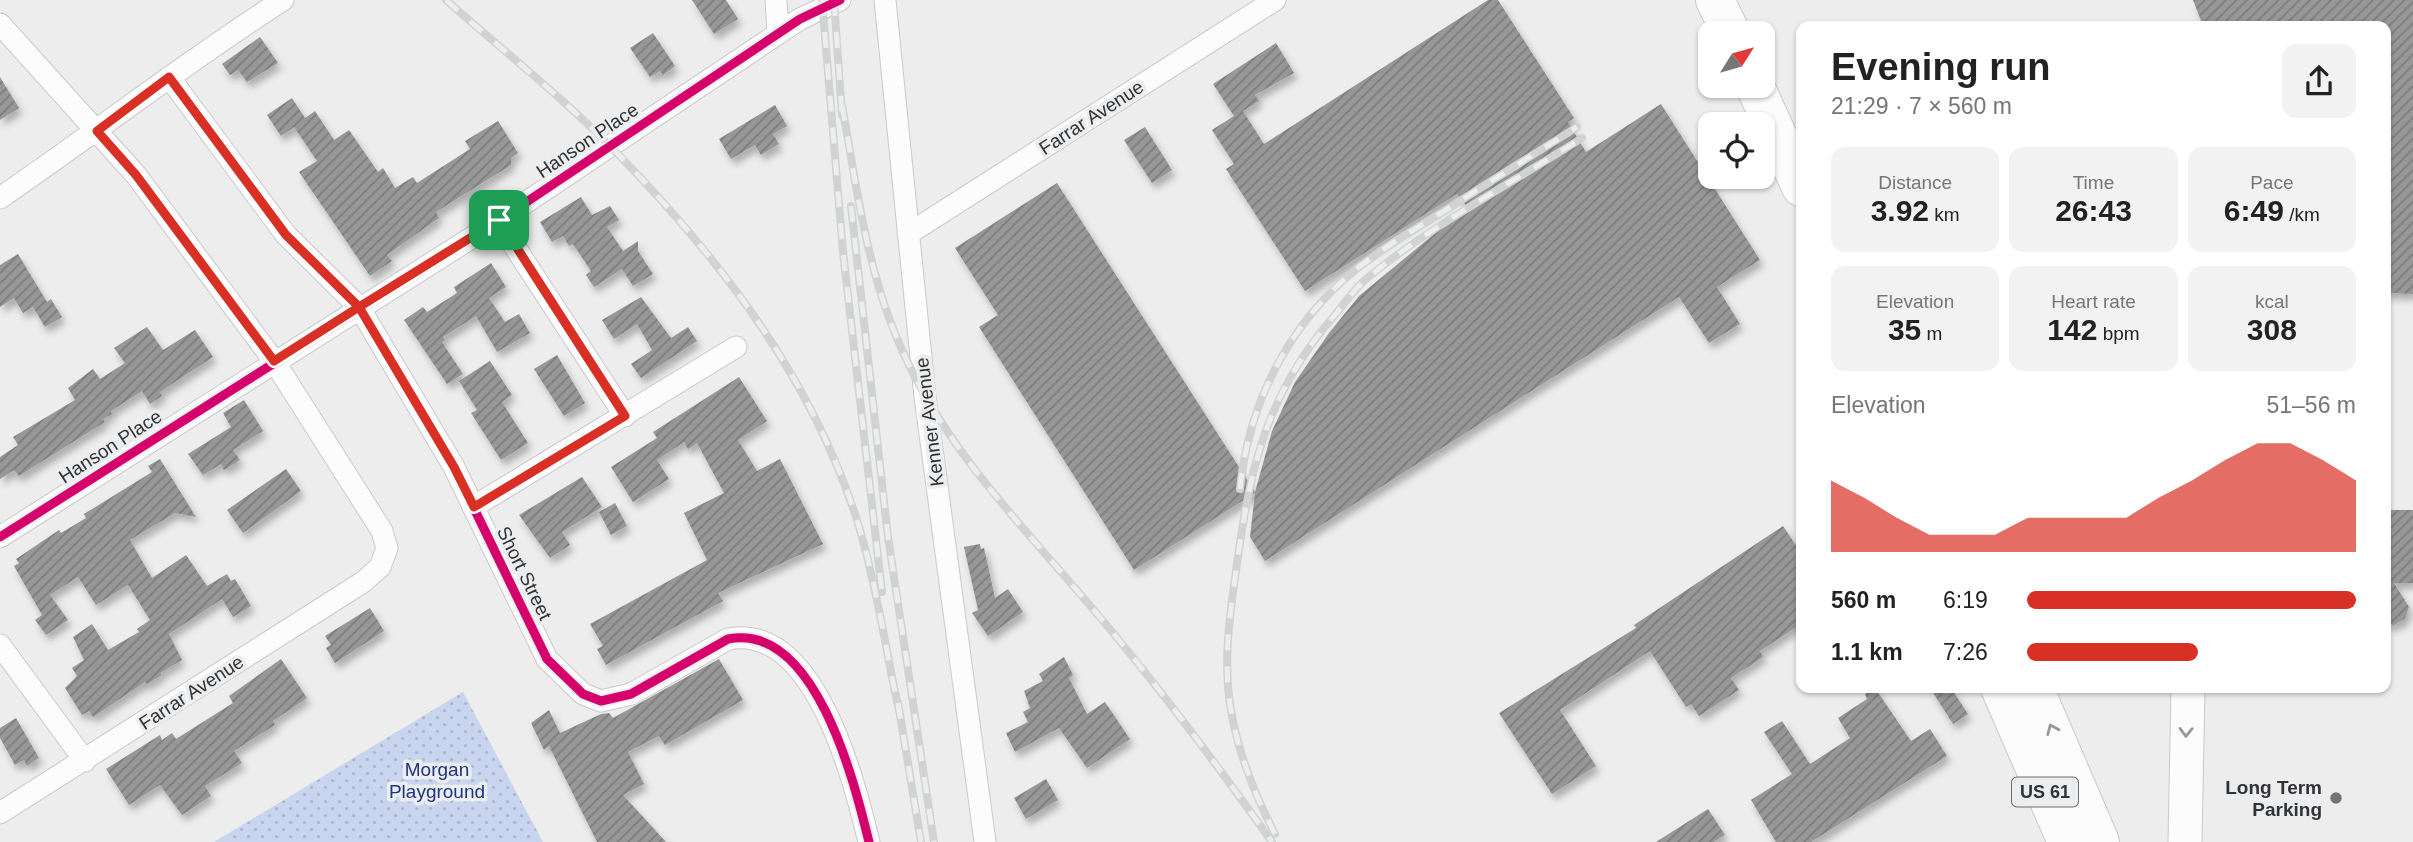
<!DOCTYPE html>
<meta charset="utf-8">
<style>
body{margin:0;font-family:Arial,sans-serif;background:#f2f2f2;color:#222;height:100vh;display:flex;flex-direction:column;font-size:26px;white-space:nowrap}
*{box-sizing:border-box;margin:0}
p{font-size:23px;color:#767676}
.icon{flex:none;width:38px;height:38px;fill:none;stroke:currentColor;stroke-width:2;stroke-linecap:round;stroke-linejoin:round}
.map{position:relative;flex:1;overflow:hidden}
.drawer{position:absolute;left:1796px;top:21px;width:595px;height:672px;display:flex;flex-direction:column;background:#fff;border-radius:14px;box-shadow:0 2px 5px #0004}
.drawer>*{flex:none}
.needle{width:46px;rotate:53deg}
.tools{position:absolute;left:1698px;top:21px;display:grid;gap:14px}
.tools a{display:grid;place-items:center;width:77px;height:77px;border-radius:14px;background:#fff;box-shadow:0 2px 5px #0004;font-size:35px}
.pin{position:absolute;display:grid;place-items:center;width:60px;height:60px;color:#fff;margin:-30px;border-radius:14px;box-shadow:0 4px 10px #0006}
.round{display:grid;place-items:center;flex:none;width:74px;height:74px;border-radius:14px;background:#f2f2f2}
.headline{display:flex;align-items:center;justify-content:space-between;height:119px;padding:0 35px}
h1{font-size:38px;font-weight:700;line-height:52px}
.figures{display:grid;grid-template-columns:repeat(3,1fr);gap:10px;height:119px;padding:7px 35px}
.figures div{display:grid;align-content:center;border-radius:14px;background:#f2f2f2;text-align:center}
.figures b{font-size:30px;font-weight:700}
.figures small{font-size:19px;font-weight:400}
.figures p{font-size:19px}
.chart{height:196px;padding:14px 35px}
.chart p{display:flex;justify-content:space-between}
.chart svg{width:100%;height:126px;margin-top:7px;fill:#d93025;opacity:.7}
ul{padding:0 35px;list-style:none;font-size:23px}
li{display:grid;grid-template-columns:112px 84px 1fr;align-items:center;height:52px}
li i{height:18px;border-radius:9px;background:#d93025}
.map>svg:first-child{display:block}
.park{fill:url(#park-dots)}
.building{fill:url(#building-hatch);filter:url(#shadow)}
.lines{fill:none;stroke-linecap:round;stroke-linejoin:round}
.street-casing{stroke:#c9c9c9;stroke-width:23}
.primary-casing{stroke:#c9c9c9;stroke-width:35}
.highway-casing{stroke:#c9c9c9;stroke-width:40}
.street{stroke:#fcfcfc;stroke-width:21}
.primary{stroke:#fcfcfc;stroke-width:33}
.highway{stroke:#fcfcfc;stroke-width:38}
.rail-casing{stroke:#d1d2d2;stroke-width:8}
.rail{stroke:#ecedef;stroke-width:5;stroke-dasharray:16;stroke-linecap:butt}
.cycleway-casing{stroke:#ecedef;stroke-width:13}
.cycleway{stroke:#d6006c;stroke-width:9}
.oneway{stroke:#989898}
.route-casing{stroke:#fff;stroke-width:14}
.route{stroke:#d93025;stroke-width:9}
.poi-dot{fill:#747475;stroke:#ecedef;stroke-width:2.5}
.labels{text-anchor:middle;stroke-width:7;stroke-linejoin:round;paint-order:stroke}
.shield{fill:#ecedef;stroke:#6a6b6c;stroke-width:2}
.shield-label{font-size:18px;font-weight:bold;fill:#333334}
.street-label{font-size:19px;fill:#333334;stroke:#ecedef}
.park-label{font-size:19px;fill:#1d3582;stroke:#ecedef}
.poi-label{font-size:19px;font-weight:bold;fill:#333334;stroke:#ecedef;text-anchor:end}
</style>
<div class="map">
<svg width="2413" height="842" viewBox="0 0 2413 842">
<defs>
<pattern id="park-dots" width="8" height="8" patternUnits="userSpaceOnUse" patternTransform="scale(1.75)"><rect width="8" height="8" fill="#c9d4ef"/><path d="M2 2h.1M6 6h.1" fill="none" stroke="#adb6ce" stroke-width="1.8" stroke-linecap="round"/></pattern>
<pattern id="building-hatch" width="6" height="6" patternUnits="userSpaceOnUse" patternTransform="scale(1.75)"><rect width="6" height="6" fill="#989798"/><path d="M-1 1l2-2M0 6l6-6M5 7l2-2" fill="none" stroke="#7d7c7d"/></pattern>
<filter id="shadow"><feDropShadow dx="3.5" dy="6" stdDeviation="3.5" flood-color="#0004"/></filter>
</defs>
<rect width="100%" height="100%" fill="#ededee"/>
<path class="park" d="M 463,692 L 543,842 L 214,842 Z"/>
<path class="building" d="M 692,0 L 726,0 L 738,19 L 714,34 Z
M 1488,0 L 1498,0 L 1574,118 L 1568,122 L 1586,152 L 1661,104 L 1760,260 L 1717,287 L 1740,324 L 1709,343 L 1679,297 L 1265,561 L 1250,537 L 1255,493 L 1134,570 L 979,327 L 998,315 L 955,248 L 1057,183 L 1255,492 L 1272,431 L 1295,382 L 1329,333 L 1359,296 L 1467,207 L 1457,194 L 1305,291 L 1226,169 L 1234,164 L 1212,130 L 1234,116 L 1213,84 L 1276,43 L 1294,73 L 1255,95 L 1259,101 L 1243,111 L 1264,144 Z
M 2193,0 L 2413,0 L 2413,294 L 2385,293 L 2385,26 L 2203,26 Z
M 653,33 L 675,66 L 663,75 L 660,71 L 650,77 L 630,48 Z
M 260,37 L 278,63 L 247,82 L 238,70 L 230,75 L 222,64 Z
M 0,77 L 19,108 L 0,120 Z
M 292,98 L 305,118 L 315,111 L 334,140 L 349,130 L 378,172 L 383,168 L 395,188 L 413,177 L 417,183 L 470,149 L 465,141 L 498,121 L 518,153 L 511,158 L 511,165 L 436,212 L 439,218 L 387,255 L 392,261 L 370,276 L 299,172 L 317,161 L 294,127 L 281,136 L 267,115 Z
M 775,105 L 787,126 L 773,134 L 779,144 L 761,155 L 755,145 L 731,159 L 719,139 Z
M 1145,127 L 1172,170 L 1152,183 L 1124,140 Z
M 581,197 L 592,215 L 610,206 L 619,220 L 607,227 L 623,251 L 638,241 L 638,251 L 653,274 L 633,286 L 622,269 L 594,287 L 586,275 L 591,271 L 573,244 L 569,246 L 563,236 L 552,242 L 540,222 Z
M 18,254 L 47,302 L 51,299 L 62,317 L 45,327 L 33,307 L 23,313 L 14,298 L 0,307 L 0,265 Z
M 491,263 L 506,287 L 489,298 L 505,322 L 519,314 L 530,333 L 497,352 L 476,316 L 443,337 L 445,340 L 442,342 L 463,374 L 447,384 L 404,320 L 423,307 L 427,312 L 457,293 L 454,287 Z
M 641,297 L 671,338 L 688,327 L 697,341 L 641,378 L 631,364 L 652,350 L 637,324 L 614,339 L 602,320 Z
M 147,327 L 163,350 L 195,330 L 213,357 L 160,392 L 162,396 L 150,404 L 142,391 L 111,411 L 112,414 L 103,419 L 105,422 L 19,476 L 14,470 L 0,479 L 0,457 L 18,445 L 13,437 L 75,400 L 68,388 L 93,369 L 100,379 L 125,363 L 114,348 Z
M 557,355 L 585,403 L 564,416 L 534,369 Z
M 490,361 L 512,395 L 502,402 L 528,443 L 501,460 L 471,413 L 477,410 L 459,381 Z
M 739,377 L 767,421 L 738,440 L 757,471 L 780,459 L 823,544 L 718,593 L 723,601 L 606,665 L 597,649 L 603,646 L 590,624 L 707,560 L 684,513 L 724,493 L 697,443 L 688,449 L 684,442 L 657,460 L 669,479 L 633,502 L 611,467 L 657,438 L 653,432 Z
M 244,400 L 263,431 L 233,450 L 240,460 L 224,470 L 221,464 L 203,475 L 188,454 L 231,427 L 223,413 Z
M 160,459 L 196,517 L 175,513 L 130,540 L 152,578 L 186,555 L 207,586 L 227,574 L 231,581 L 235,579 L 251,606 L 233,617 L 222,599 L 169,634 L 182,660 L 160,673 L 162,675 L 147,684 L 145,682 L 93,717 L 89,711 L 82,715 L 65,688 L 77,676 L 72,668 L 84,660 L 73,637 L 92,624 L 108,650 L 139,632 L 137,629 L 150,620 L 128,585 L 96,605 L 78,577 L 50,595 L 68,620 L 46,635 L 35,620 L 42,615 L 14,566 L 19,563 L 16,559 L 59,530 L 61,533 L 86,518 L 84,514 L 152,472 L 148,466 Z
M 286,469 L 301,491 L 243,533 L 227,510 Z
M 582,477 L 602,507 L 562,532 L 570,545 L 550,558 L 519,515 Z
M 615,503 L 627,526 L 611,535 L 599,512 Z
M 2385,510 L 2413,510 L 2413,583 L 2394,583 L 2409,607 L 2405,619 L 2394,625 L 2385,624 Z
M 1783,526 L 1801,553 L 1801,624 L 1760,651 L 1763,657 L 1731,678 L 1739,690 L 1699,716 L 1691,704 L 1686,707 L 1650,651 L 1560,710 L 1596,766 L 1552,794 L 1499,713 L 1636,628 L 1634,625 Z
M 980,544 L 981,549 L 984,548 L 995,598 L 1008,589 L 1023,612 L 988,636 L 972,613 L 978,610 L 964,547 Z
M 370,608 L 384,631 L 335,663 L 326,648 L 331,645 L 325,636 Z
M 1064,657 L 1073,675 L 1069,678 L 1087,714 L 1105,702 L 1130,739 L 1087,768 L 1059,728 L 1015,752 L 1006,733 L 1028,722 L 1023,712 L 1030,708 L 1024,691 L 1043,681 L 1039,674 Z
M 281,659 L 307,698 L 273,721 L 275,725 L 234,751 L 242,763 L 205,786 L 211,796 L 182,815 L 160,785 L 129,805 L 106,769 L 160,735 L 162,740 L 172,733 L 176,739 L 233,703 L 229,696 Z
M 719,659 L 743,700 L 665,745 L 659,736 L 628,752 L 644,784 L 623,795 L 666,842 L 597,842 L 549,746 L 544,750 L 531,723 L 549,710 L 560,733 L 601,714 L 609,713 L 613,718 Z
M 1875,688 L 1911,741 L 1930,729 L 1947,756 L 1811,842 L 1776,842 L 1751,800 L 1792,774 L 1764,732 L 1782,721 L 1810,764 L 1850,738 L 1838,718 L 1867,699 L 1865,694 Z
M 1930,688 L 1951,688 L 1968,714 L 1953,724 Z
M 16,718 L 39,758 L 27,766 L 24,760 L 15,765 L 0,738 L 0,728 Z
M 1046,779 L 1058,800 L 1026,819 L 1014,798 Z
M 1708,809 L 1725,835 L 1714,842 L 1656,842 Z"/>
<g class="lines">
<g class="street-casing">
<path id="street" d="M 776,0 L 778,33
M 885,0 L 925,397 L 985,842
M 0,24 L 136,175 L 274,361 L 382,531 L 387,548 L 380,567 L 363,582 L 0,813
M 169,77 L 286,235 L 359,307 L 454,467 L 547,659 L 583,694 L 601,701 L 631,694 L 728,639 C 815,622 854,781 869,842
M 0,198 C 95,133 186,62 283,0
M 498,221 L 625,416
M 908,234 L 1275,0
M 473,507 L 736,347
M 0,537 L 498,221 L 800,19 L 840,0
M 0,645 L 85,761"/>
</g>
<g class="primary-casing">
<path id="primary" d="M 2185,842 L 2188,688"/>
</g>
<g class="highway-casing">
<path id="highway" d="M 1715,0 L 1731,33
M 1755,86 L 1801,187
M 2000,688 L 2067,842
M 2034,688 L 2100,842"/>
</g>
<use href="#street" class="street"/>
<use href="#primary" class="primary"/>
<use href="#highway" class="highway"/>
<g class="rail-casing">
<path id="rail" d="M 446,0 C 501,49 560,95 612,148 C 719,257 815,380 860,530 C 877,588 886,651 899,711
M 822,0 L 843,252 L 882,592
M 834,0 L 842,115
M 842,105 C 857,189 867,274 903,352 C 946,449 1019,522 1087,602 C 1153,679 1213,759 1272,842
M 851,206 L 888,537 L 934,842
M 1240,489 C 1249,396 1296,310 1374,256 C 1397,239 1422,225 1446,210 C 1489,182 1533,155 1577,127
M 898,703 L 921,842
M 1275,834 C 1255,795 1238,753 1231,710 C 1223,666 1229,621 1235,578 C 1249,474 1263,398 1334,316 C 1344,304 1354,290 1365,280 C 1428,227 1512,183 1582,138"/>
</g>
<use href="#rail" class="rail"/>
<g class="cycleway-casing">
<path id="cycleway" d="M 169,77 L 286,235 L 359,307 L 454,467 L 547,659 L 583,694 L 601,701 L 631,694 L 728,639 C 815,622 854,781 869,842
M 0,537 L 498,221 L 800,19 L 840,0"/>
</g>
<use href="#cycleway" class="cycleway"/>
</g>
<defs><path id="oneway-chevron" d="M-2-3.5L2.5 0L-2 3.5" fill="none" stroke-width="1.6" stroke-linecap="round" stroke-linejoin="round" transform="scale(1.75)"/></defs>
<g class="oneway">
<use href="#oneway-chevron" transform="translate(2052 729) rotate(-113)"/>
<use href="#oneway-chevron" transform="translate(2186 732) rotate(91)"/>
</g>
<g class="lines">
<g class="route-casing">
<path id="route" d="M 499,220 L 359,307 L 286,235 L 169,77 L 97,131 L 136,175 L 274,361 L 359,307 L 454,467 L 474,507 L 625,416 L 499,220"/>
</g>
<use href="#route" class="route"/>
</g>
<circle class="poi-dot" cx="2336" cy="798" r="7"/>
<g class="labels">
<rect class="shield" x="2012" y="777.5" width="66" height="29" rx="5"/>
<g class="shield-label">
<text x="2045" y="798">US 61</text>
</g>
<g class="street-label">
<text transform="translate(1091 117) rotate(-33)" y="7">Farrar Avenue</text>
<text transform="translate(587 140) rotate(-34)" y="7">Hanson Place</text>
<text transform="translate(929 422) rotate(-97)" y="7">Kenner Avenue</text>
<text transform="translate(110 446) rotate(-33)" y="7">Hanson Place</text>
<text transform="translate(525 573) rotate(64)" y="7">Short Street</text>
<text transform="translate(191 692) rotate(-33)" y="7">Farrar Avenue</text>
</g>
<g class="park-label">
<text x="437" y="776">Morgan<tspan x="437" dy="22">Playground</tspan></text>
</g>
<g class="poi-label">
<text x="2322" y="794">Long Term<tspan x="2322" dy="22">Parking</tspan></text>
</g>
</g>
</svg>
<div class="tools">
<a><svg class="needle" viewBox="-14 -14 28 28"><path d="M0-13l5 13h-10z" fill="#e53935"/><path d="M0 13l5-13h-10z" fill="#767676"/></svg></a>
<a><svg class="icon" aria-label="locate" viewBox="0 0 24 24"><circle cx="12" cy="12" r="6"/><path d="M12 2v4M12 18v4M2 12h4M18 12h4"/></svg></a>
</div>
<div class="pin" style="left:499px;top:220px;background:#1e9e55"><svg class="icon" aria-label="arrive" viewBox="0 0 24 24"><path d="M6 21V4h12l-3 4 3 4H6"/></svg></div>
<section class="drawer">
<div class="headline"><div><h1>Evening run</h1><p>21:29 · 7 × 560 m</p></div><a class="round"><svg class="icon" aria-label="share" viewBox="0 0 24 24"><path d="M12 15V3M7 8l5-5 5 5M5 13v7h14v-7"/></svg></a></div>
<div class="figures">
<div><p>Distance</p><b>3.92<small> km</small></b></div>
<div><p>Time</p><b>26:43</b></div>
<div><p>Pace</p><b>6:49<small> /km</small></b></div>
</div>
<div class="figures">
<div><p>Elevation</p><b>35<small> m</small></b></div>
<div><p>Heart rate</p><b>142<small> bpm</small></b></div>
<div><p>kcal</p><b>308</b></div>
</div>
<div class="chart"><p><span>Elevation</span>51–56 m</p>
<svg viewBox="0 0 160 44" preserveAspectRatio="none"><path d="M0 44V19L10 25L20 32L30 38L40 38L50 38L60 32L70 32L80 32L90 32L100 25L110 19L120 12L130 6L140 6L150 12L160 19V44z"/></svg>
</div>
<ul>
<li><b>560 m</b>6:19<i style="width:100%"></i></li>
<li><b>1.1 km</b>7:26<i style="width:52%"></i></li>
</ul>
</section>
</div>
